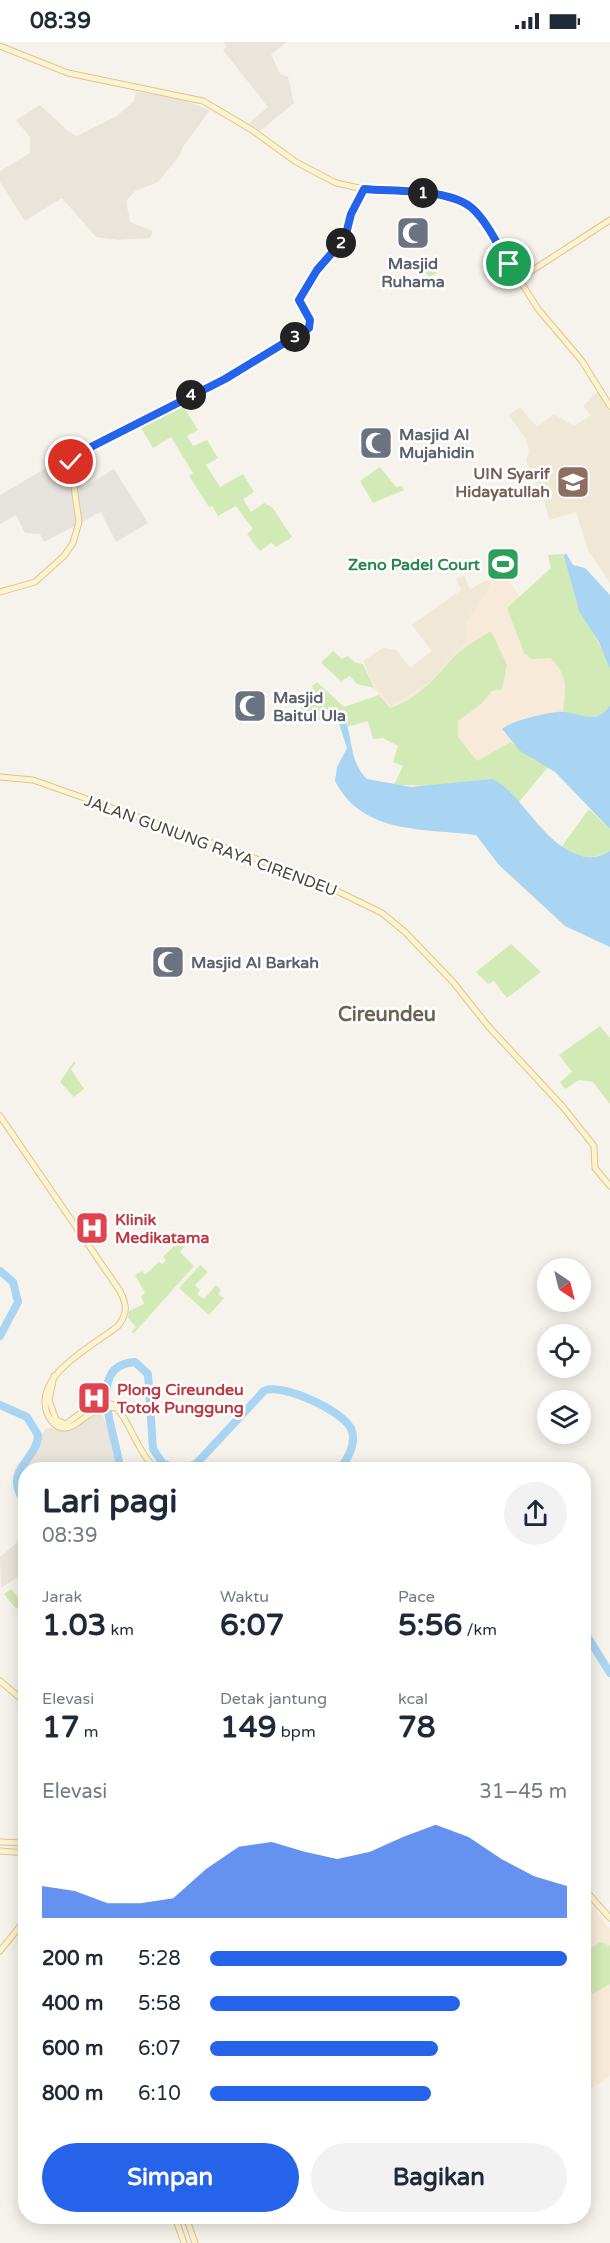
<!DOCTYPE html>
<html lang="id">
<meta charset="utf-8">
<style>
body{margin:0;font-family:"Varela Round",sans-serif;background:#f2f2f3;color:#1f2937;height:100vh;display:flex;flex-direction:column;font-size:22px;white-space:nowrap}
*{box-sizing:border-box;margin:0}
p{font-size:20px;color:#747a83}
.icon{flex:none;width:33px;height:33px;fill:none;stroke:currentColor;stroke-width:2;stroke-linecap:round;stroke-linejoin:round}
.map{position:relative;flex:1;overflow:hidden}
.panel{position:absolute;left:18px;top:1420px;width:573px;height:762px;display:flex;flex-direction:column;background:#fff;border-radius:24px;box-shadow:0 3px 15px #0003}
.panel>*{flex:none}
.needle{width:39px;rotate:145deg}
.tools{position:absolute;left:537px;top:1216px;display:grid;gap:12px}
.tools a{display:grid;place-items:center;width:54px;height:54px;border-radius:50%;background:#fff;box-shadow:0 3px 15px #0003;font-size:30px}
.pin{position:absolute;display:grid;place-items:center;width:51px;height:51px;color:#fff;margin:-26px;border:3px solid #fff;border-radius:50%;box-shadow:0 2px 6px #0007}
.km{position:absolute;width:30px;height:30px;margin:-15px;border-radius:50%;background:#222;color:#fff;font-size:16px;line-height:30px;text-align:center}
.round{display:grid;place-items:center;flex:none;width:63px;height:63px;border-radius:32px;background:#f2f2f3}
.head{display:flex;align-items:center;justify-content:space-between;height:102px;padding:0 24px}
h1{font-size:33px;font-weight:700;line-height:45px}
.stats{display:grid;grid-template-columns:repeat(3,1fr);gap:9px;height:102px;padding:6px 24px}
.stats div{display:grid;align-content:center}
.stats b{font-size:30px;font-weight:700}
.stats small{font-size:16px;font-weight:400}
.stats p{font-size:16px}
.chart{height:168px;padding:12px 24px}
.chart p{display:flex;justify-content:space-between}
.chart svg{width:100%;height:108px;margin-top:6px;fill:#2563eb;opacity:.7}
.primary-button{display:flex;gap:12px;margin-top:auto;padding:12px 24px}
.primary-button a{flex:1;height:69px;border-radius:36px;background:#2563eb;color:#fff;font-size:24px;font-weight:700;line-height:69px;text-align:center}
.primary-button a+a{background:#f2f2f3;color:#1f2937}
ul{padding:0 24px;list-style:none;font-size:20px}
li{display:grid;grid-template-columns:96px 72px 1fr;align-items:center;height:45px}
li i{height:15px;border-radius:8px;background:#2563eb}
.status{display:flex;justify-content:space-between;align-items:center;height:42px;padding:0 30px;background:#fff;direction:ltr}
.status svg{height:16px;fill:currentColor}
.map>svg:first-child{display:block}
.residential{fill:#eae5da}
.commercial{fill:#f7ead8}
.industrial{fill:#e6e2dd}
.education{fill:#efe8d6}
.green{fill:#d2eab5}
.water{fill:#a9d4f2}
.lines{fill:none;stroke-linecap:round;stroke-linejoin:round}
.river{stroke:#a9d4f2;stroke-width:8}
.secondary-casing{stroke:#d6c79b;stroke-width:7}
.secondary{stroke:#fff3cd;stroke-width:5}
.route-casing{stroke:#fff;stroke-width:12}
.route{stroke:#2563eb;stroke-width:8}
.labels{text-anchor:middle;stroke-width:5;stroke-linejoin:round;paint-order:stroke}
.worship-label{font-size:16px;font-weight:bold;fill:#5b616d;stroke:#fff;text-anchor:start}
.education-label{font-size:16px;font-weight:bold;fill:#785e54;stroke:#fff;text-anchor:end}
.leisure-label{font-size:16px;font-weight:bold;fill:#27864d;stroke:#fff;text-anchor:end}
.street-label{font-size:16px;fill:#4b4439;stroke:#fff}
.health-label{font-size:16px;font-weight:bold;fill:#be3a42;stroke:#fff;text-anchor:start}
.quarter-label{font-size:20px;font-weight:bold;fill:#6e6250;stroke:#fff}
</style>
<div class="status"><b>08:39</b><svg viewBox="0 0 49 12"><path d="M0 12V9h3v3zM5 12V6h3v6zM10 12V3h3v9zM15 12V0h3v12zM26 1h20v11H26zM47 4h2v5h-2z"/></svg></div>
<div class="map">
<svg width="610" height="2201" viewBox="0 0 610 2201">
<rect width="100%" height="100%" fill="#f6f3ec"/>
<path class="residential" d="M 223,0 L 287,0 L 271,12 L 280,32 L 288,35 L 294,61 L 260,89 L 249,81 L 268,65 L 223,8 L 227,4 Z
M 136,50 L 178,56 L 210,68 L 183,105 L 180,113 L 158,140 L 135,149 L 126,159 L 130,180 L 153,189 L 150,196 L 118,198 L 96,195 L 62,156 L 25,179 L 0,140 L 0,129 L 30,111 L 30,95 L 16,78 L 40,63 L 69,90 L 77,94 L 117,74 L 134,59 Z
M 102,1371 L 109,1391 L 116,1428 L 26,1428 L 25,1457 L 22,1455 L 13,1435 L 16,1424 L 39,1405 L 43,1390 L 47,1386 L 71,1389 L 94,1373 Z
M 25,1494 L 25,1530 L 1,1546 L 0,1515 Z"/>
<path class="commercial" d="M 505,531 L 520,555 L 507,566 L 524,611 L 550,616 L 562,627 L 566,637 L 563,671 L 508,684 L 502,689 L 511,700 L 477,719 L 458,695 L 458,679 L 481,662 L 492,649 L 472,599 L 421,651 L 390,666 L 374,646 L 363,619 L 383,606 L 396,608 L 410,626 L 432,609 L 412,583 L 470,548 Z
M 584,1855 L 610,1887 L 610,2034 L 591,2046 L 584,2056 Z"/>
<path class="industrial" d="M 75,409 L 83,446 L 114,427 L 148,481 L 116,500 L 101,470 L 44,500 L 40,492 L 25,491 L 16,473 L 0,482 L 0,453 Z"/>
<path class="education" d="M 598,349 L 610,369 L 610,541 L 588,508 L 576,470 L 549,478 L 545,461 L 526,419 L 529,409 L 526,397 L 509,373 L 520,365 L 537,385 L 554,372 L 574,384 L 591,373 L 583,364 Z
M 464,534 L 470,547 L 487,538 L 490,545 L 467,578 L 466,599 L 429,640 L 391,664 L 371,637 L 363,619 L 383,606 L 396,608 L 410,626 L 432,609 L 412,583 L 461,548 L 456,537 Z"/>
<path class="green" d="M 428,219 L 437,231 L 430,236 L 421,224 Z
M 181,361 L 198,388 L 187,394 L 193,404 L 207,398 L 218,416 L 206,423 L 220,445 L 243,432 L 254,450 L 243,457 L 251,470 L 264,461 L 272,465 L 292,495 L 276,505 L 271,501 L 260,509 L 247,492 L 253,487 L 236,464 L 218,474 L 212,464 L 209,465 L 189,434 L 193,431 L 171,395 L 153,406 L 140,384 Z
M 380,425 L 396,445 L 402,444 L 404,448 L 373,461 L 360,439 Z
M 503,512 L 509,528 L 500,532 L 497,516 Z
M 564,512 L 577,562 L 607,616 L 610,627 L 610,663 C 599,681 580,675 563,671 C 565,645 570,635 550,616 L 532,617 L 524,611 L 507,566 L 551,526 L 548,513 Z
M 491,589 L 507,623 L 502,647 L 492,649 L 481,662 L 458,679 L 458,695 L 477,719 L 511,700 L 534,718 L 549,724 L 518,761 L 492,737 L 439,744 L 394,743 L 403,724 L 393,720 L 398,704 L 383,696 L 373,697 L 368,679 L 346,685 L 343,673 L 338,675 L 339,680 L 303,676 L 299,667 L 318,657 L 312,644 L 317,640 L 344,665 L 379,653 L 390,666 C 424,653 432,638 456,613 C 467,603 478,597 491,589 Z
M 333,609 L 342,617 L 348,614 L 354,620 L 363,622 L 374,646 L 357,642 L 350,634 L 341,639 L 321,621 Z
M 589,767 L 610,787 L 610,809 C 590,819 580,816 562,804 Z
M 511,902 L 541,930 L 507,956 L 494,939 L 488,942 L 476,930 Z
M 600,984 L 610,996 L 610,1062 L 593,1040 L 579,1038 L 565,1047 L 560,1040 L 572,1030 L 559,1013 Z
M 74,1019 L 76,1021 L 71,1027 L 84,1047 L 74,1055 L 60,1040 Z
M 181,1197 L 186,1202 L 180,1210 L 194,1224 L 134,1291 L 131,1290 L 136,1285 L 128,1276 L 129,1269 L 144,1262 L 141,1254 L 145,1251 L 135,1233 L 142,1229 L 145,1233 L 159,1220 L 162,1222 L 166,1218 L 163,1215 Z
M 200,1223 L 208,1230 L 195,1243 L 200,1248 L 197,1252 L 204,1257 L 216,1243 L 221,1248 L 218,1252 L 224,1256 L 209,1273 L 179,1246 Z
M 11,1547 L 23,1562 L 16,1567 L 4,1552 Z
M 601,1900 L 610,1904 L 610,1942 L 592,1952 L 584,1939 L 584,1920 L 588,1916 L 585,1909 Z"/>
<path class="water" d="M 566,511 L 573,523 L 585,526 L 610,553 L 610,627 L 599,600 L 579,569 L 564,514 Z
M 610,663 L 610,787 L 555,730 L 520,709 L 502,687 C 514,678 542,672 557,670 C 576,668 596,686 610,663 Z
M 337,666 C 356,684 345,716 367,737 L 411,745 L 492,737 C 515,746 537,789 563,805 C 580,815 591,820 610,809 L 610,905 L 565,884 L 499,823 L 476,793 C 423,786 363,793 335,739 L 337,725 L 347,706 L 335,669 Z"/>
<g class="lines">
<path class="river" d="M 0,1229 L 13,1240 L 18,1260 L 0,1294
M 0,1363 L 27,1375 L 38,1393 C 38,1418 0,1429 26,1461
M 120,1428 C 119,1399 82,1323 135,1320 L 148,1332 L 153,1407 L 163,1422 L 183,1427 L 196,1422 L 264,1349 C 281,1340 347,1370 352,1389 C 356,1403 347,1418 339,1428
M 584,1589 L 610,1631"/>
<g class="secondary-casing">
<path id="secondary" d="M 0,4 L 68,31 L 203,59 L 252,88 L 296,120 L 336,141 L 364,147 L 437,153 L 460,159 L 479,174 L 538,267 L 582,319 L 610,364
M 519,237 L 610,178
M 0,550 L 35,540 L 64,514 L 73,501 L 79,480 L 71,423 L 74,413 L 224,337 L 309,286 L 310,278 L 299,258 L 317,228 L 345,196 L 351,172 L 364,147
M 0,735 L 33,738 L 249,814 L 337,849 L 382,871 L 405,890 L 453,940 L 488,984 L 563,1065 L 594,1104 L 595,1126 L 610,1144
M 0,1074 L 120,1249 C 127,1263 128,1271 118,1284 C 93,1304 33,1333 47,1371 C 50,1378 54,1385 63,1386 C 79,1388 88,1362 117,1366
M 54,1334 L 49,1358 L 56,1378 L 66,1382 L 90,1364 L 112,1362 C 130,1376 135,1408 157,1428
M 0,1639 L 26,1661
M 0,1800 L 26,1801
M 0,1809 L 26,1811
M 584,1847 L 610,1876
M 0,1909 L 26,1877
M 175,2175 L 184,2201
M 186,2175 L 195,2201"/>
</g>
<use href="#secondary" class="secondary"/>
</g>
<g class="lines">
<g class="route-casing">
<path id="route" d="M 71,420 L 79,411 L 225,337 L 309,286 L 310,278 L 299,258 L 317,228 L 345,196 L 351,172 L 364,147 C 394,150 450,146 473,167 C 488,181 498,204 509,222"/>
</g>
<use href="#route" class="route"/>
</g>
<defs>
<g id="mosque-square" transform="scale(1.725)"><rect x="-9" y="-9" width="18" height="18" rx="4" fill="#6b7280" stroke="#fff"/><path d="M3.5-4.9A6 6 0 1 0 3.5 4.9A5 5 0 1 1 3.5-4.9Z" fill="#fff"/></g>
<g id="university-square" transform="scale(1.725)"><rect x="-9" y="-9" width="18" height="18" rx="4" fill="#8d6e63" stroke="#fff"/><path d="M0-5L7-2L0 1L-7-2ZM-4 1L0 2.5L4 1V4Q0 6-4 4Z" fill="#fff"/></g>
<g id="stadium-square" transform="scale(1.725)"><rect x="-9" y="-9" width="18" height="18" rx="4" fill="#2e9e5b" stroke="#fff"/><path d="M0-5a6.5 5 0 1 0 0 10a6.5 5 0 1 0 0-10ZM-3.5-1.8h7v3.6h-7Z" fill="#fff"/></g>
<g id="hospital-square" transform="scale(1.725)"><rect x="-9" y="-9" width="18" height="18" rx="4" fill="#e0444e" stroke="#fff"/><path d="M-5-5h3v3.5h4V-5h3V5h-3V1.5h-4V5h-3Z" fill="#fff"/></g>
</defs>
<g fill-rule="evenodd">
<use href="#mosque-square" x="413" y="191"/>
<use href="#mosque-square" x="376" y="401"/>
<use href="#university-square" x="573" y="440"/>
<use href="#stadium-square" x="503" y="522"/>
<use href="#mosque-square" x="250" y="664"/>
<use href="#mosque-square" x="168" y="920"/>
<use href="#hospital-square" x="92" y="1186"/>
<use href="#hospital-square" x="94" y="1356"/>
</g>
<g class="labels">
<g class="worship-label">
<text x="413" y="227" text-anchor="middle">Masjid<tspan x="413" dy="18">Ruhama</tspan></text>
<text x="399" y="398">Masjid Al<tspan x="399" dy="18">Mujahidin</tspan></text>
<text x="273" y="661">Masjid<tspan x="273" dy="18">Baitul Ula</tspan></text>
<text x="191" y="926">Masjid Al Barkah</text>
</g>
<g class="education-label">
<text x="550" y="437">UIN Syarif<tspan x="550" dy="18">Hidayatullah</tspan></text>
</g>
<g class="leisure-label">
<text x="480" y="528">Zeno Padel Court</text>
</g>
<g class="street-label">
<text transform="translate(211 803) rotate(20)" y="6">JALAN GUNUNG RAYA CIRENDEU</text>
</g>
<g class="health-label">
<text x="115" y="1183">Klinik<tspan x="115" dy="18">Medikatama</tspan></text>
<text x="117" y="1353">Plong Cireundeu<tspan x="117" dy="18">Totok Punggung</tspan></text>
</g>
<g class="quarter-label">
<text x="387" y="979">Cireundeu</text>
</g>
</g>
</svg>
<div class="tools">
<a><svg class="needle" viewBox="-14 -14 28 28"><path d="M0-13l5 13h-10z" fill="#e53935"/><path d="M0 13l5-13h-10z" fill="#747a83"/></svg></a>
<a><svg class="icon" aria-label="locate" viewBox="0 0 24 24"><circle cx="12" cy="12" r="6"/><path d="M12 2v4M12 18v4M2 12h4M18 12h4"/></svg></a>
<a><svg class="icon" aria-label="layers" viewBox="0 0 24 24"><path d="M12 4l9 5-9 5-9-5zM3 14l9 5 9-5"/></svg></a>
</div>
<div class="pin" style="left:509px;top:222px;background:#1e9e55"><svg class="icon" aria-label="arrive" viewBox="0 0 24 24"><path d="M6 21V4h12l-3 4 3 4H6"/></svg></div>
<div class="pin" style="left:71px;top:420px;background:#d93025"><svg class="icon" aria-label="check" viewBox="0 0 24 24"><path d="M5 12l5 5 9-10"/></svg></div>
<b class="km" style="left:423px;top:151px">1</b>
<b class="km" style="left:341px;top:201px">2</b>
<b class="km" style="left:295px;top:295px">3</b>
<b class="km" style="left:191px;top:353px">4</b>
<section class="panel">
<div class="head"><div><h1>Lari pagi</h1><p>08:39</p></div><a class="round"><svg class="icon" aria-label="share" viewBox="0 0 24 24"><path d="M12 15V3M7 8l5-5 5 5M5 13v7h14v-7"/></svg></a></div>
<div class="stats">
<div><p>Jarak</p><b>1.03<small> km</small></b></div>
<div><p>Waktu</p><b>6:07</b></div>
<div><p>Pace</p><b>5:56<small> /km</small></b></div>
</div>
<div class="stats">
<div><p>Elevasi</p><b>17<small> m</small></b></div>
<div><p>Detak jantung</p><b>149<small> bpm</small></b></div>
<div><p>kcal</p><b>78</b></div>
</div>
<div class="chart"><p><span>Elevasi</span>31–45 m</p>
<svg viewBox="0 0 160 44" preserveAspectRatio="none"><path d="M0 44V31L10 33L20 38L30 38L40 36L50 24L60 15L70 13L80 17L90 20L100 17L110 11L120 6L130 11L140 20L150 27L160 31V44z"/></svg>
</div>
<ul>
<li><b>200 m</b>5:28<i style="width:100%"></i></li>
<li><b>400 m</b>5:58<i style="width:70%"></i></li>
<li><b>600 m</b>6:07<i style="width:64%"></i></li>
<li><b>800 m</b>6:10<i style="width:62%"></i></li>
</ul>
<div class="primary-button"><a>Simpan</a><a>Bagikan</a></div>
</section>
</div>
